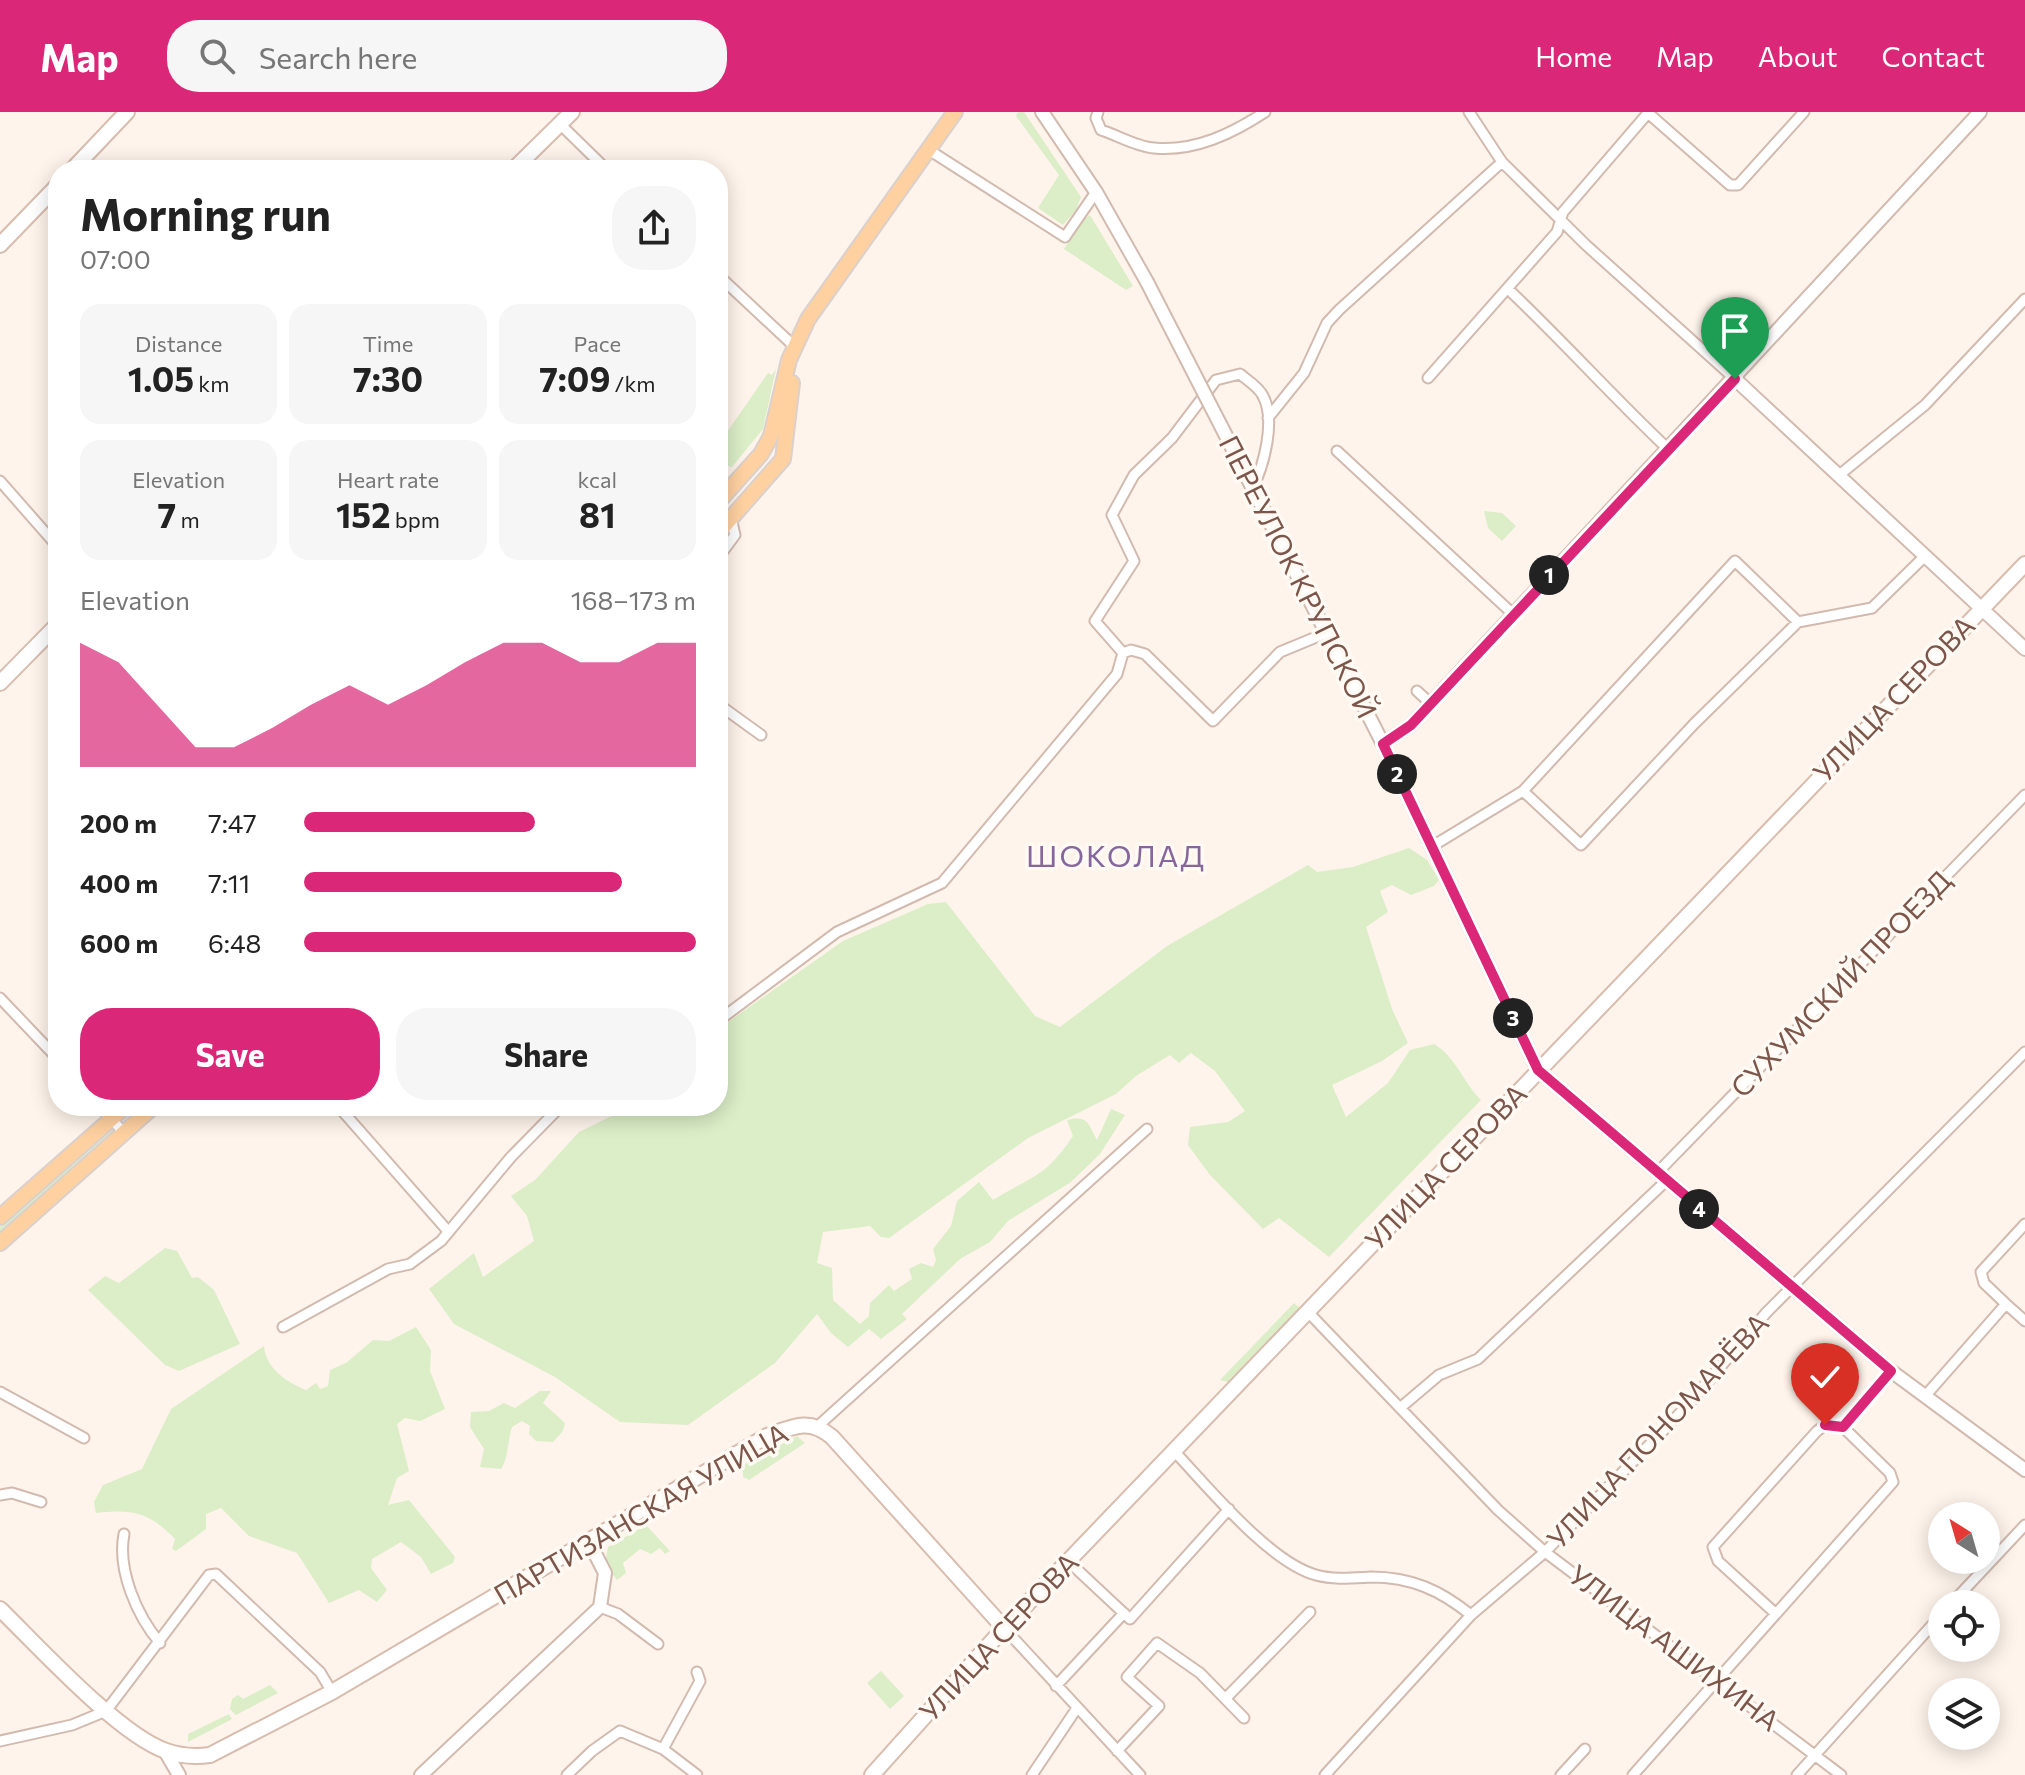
<!DOCTYPE html>
<meta charset="utf-8">
<style>
body{margin:0;font-family:Commissioner,sans-serif;background:#f6f6f6;color:#222;height:100vh;display:flex;flex-direction:column;font-size:30px;white-space:nowrap}
*{box-sizing:border-box;margin:0}
p{font-size:26px;color:#767676}
.icon{flex:none;width:44px;height:44px;fill:none;stroke:currentColor;stroke-width:2;stroke-linecap:round;stroke-linejoin:round}
.map{position:relative;flex:1;overflow:hidden}
.side{position:absolute;left:48px;top:48px;width:680px;height:956px;display:flex;flex-direction:column;background:#fff;border-radius:32px;box-shadow:0 4px 20px #0003}
.side>*{flex:none}
.needle{width:52px;rotate:323deg}
.fabs{position:absolute;left:1928px;top:1390px;display:grid;gap:16px}
.fabs a{display:grid;place-items:center;width:72px;height:72px;border-radius:50%;background:#fff;box-shadow:0 4px 20px #0003;font-size:40px}
.pin{position:absolute;display:grid;place-items:center;width:68px;height:68px;color:#fff;margin:-82px -34px;border-radius:50% 50% 50% 0;rotate:-45deg;box-shadow:0 0 8px #0007}
.pin .icon{rotate:45deg}
.km{position:absolute;width:40px;height:40px;margin:-20px;border-radius:50%;background:#222;color:#fff;font-size:22px;line-height:40px;text-align:center}
.round{display:grid;place-items:center;flex:none;width:84px;height:84px;border-radius:32px;background:#f6f6f6}
.overview{display:flex;align-items:center;justify-content:space-between;height:136px;padding:0 32px}
h1{font-size:44px;font-weight:700;line-height:60px}
.metrics{display:grid;grid-template-columns:repeat(3,1fr);gap:12px;height:136px;padding:8px 32px}
.metrics div{display:grid;align-content:center;border-radius:20px;background:#f6f6f6;text-align:center}
.metrics b{font-size:34px;font-weight:700}
.metrics small{font-size:22px;font-weight:400}
.metrics p{font-size:22px}
.chart{height:224px;padding:16px 32px}
.chart p{display:flex;justify-content:space-between}
.chart svg{width:100%;height:144px;margin-top:8px;fill:#db2777;opacity:.7}
.cta{display:flex;gap:16px;margin-top:auto;padding:16px 32px}
.cta a{flex:1;height:92px;border-radius:32px;background:#db2777;color:#fff;font-size:32px;font-weight:700;line-height:92px;text-align:center}
.cta a+a{background:#f6f6f6;color:#222}
ul{padding:0 32px;list-style:none;font-size:26px}
li{display:grid;grid-template-columns:128px 96px 1fr;align-items:center;height:60px}
li i{height:20px;border-radius:10px;background:#db2777}
header{display:flex;align-items:center;gap:48px;box-sizing:border-box;height:112px;padding:0 40px;background:#db2777;color:#fff}
header strong{font-size:38px}
nav{display:flex;gap:44px;margin-inline-start:auto;font-size:28px}
.search{width:560px;height:72px;background:#f6f6f6;display:flex;align-items:center;gap:20px;box-sizing:border-box;padding:0 28px;border-radius:32px;color:#767676;font-size:30px}
.map>svg:first-child{display:block}
.green{fill:#dbeec7}
.lines{fill:none;stroke-linecap:round;stroke-linejoin:round}
.minor-casing{stroke:#d2baaf;stroke-width:13}
.tertiary-casing{stroke:#d2baaf;stroke-width:16}
.secondary-casing{stroke:#d8bcae;stroke-width:18}
.primary-casing{stroke:#dad0cd;stroke-width:18}
.minor{stroke:#fff;stroke-width:9}
.tertiary{stroke:#fff;stroke-width:12}
.secondary{stroke:#fff;stroke-width:14}
.primary{stroke:#ffd1a1;stroke-width:14}
.tertiary-bridge-casing{stroke:#d2baaf;stroke-width:16;stroke-linecap:butt}
.tertiary-bridge{stroke:#fff;stroke-width:12}
.route-casing{stroke:#fff;stroke-width:16}
.route{stroke:#db2777;stroke-width:10}
.labels{text-anchor:middle;stroke-width:7;stroke-linejoin:round;paint-order:stroke}
.street-label{font-size:28px;fill:#7c564b;stroke:#fff9f3}
.neighbourhood-label{font-size:30px;letter-spacing:2px;fill:#85679e;stroke:#fff9f3}
</style>
<header>
<strong>Map</strong>
<div class="search"><svg class="icon" aria-label="search" viewBox="0 0 24 24"><circle cx="10" cy="10" r="6"/><path d="M15 15l6 6"/></svg>Search here</div>
<nav><a>Home</a><a>Map</a><a>About</a><a>Contact</a></nav>
</header>
<div class="map">
<svg width="2025" height="1663" viewBox="0 0 2025 1663">
<rect width="100%" height="100%" fill="#fef4eb"/>
<path class="green" d="M 1018,0 L 1024,0 L 1081,85 L 1076,98 L 1063,113 L 1038,96 L 1059,63 L 1016,4 Z
M 1090,103 L 1133,174 L 1126,178 L 1064,137 L 1080,110 Z
M 776,257 L 763,317 L 732,355 L 718,351 L 718,333 L 768,261 L 772,263 Z
M 1484,399 L 1502,401 L 1516,414 L 1502,429 L 1488,416 Z
M 1409,736 L 1427,748 L 1439,768 L 1434,774 L 1411,783 L 1392,773 L 1380,779 L 1388,800 L 1366,815 L 1392,897 L 1408,931 L 1382,949 L 1332,973 L 1346,1005 L 1388,971 L 1410,938 L 1434,932 C 1455,944 1463,970 1481,988 L 1329,1145 L 1279,1106 L 1263,1117 L 1210,1063 L 1188,1033 L 1190,1015 L 1228,1010 L 1245,999 L 1215,959 L 1191,941 L 1179,951 L 1170,943 L 1136,964 L 1116,982 L 1028,1026 L 889,1126 L 881,1125 L 870,1114 L 823,1120 L 817,1151 L 832,1156 L 833,1188 L 860,1212 L 869,1204 L 870,1191 L 889,1173 L 894,1179 L 912,1167 L 909,1157 L 921,1151 L 933,1155 L 936,1148 L 933,1137 L 951,1114 L 957,1089 L 979,1070 L 993,1088 C 1033,1063 1044,1067 1073,1024 L 1067,1008 C 1089,1002 1089,1014 1097,1028 L 1111,997 L 1125,1003 L 1100,1042 L 1071,1070 L 1008,1109 L 990,1130 L 960,1147 L 902,1202 L 907,1207 L 881,1227 L 869,1217 L 848,1235 L 831,1221 L 817,1202 L 775,1251 L 688,1313 L 620,1310 L 555,1265 L 454,1212 L 429,1177 L 474,1141 L 483,1165 L 534,1129 L 527,1104 L 511,1084 L 535,1068 L 579,1020 L 632,994 L 718,994 L 718,917 L 843,829 L 928,792 L 946,790 L 1035,904 L 1060,915 L 1167,834 L 1308,753 L 1317,760 L 1353,755 Z
M 111,1016 L 114,1020 L 0,1120 L 0,1115 Z
M 165,1136 L 177,1139 L 192,1166 L 198,1165 L 214,1178 L 240,1232 L 179,1259 L 165,1253 L 88,1178 L 105,1164 L 119,1171 Z
M 1294,1191 L 1300,1196 L 1228,1270 L 1220,1268 Z
M 416,1215 L 431,1238 L 430,1259 L 445,1297 L 420,1309 L 405,1306 L 397,1312 L 409,1359 L 397,1366 L 388,1393 L 409,1388 L 455,1445 L 453,1451 L 431,1462 L 421,1445 L 401,1430 L 372,1447 L 371,1456 L 387,1478 L 377,1490 L 359,1478 L 329,1491 L 297,1441 L 249,1424 L 221,1396 L 206,1402 L 206,1417 L 176,1439 L 172,1437 L 175,1427 C 149,1400 133,1397 96,1401 L 94,1390 L 103,1373 L 142,1357 L 171,1297 L 264,1234 C 266,1257 287,1270 306,1278 L 316,1271 L 320,1277 L 328,1274 L 330,1258 L 346,1251 L 373,1228 L 389,1229 Z
M 540,1279 L 551,1279 L 543,1291 L 565,1311 L 563,1319 L 553,1330 L 536,1329 L 529,1322 L 530,1314 L 522,1309 L 512,1315 C 507,1330 509,1345 501,1357 L 480,1355 L 484,1337 L 470,1315 L 471,1300 L 489,1299 L 504,1291 L 515,1296 Z
M 797,1324 L 805,1331 L 749,1368 L 743,1365 L 743,1353 Z
M 646,1413 L 670,1439 L 665,1442 L 660,1436 L 651,1442 L 640,1437 L 623,1451 L 626,1461 L 617,1468 C 607,1455 604,1454 608,1435 Z
M 881,1559 L 904,1584 L 890,1597 L 867,1571 Z
M 270,1573 L 278,1581 L 236,1603 L 230,1597 L 232,1587 L 238,1583 L 243,1587 Z
M 229,1602 L 232,1607 L 188,1630 L 188,1622 Z"/>
<g class="lines">
<g class="minor-casing">
<path id="minor" d="M 1098,0 L 1096,6 L 1101,18 C 1117,23 1137,35 1154,36 C 1195,40 1233,21 1265,0
M 1469,0 L 1502,50 L 1586,133 L 1735,267
M 1647,0 L 1730,73 L 1738,73 L 1804,0
M 560,12 L 607,58
M 929,38 L 1065,125 L 1096,80
M 718,163 L 795,235
M 1508,177 C 1563,229 1612,284 1667,336
M 1428,266 L 1557,120 L 1563,100 L 1648,1
M 1268,306 L 1304,261 L 1327,211 L 1339,198 L 1502,50
M 1337,339 L 1513,502
M 1838,364 L 1925,293 L 2025,187
M 0,369 L 58,435
M 718,446 L 735,423 L 731,406
M 1123,541 L 1131,538 L 1145,542 L 1213,609 L 1280,540 L 1326,521
M 1417,579 L 1430,591
M 718,592 L 761,623
M 1523,679 L 1735,449 L 1798,510
M 1431,735 L 1523,679 L 1581,733 L 1694,612 L 1798,510 L 1872,496 L 1925,444
M 0,886 L 58,947
M 718,909 L 837,820 L 942,771 L 1117,562 L 1123,541 L 1095,509 L 1134,449 L 1112,403 L 1134,363 L 1172,326 L 1216,268 L 1240,262 C 1247,268 1259,275 1263,284 C 1276,308 1264,354 1252,377
M 100,994 L 124,1021
M 338,994 L 447,1118
M 1657,1061 L 2025,683
M 2006,1192 L 2025,1209
M 1308,1200 L 1498,1398 L 1545,1440 L 1841,1663
M 283,1215 L 388,1157 L 410,1152 L 441,1129 L 511,1045 L 561,994
M 0,1280 L 84,1326
M 1926,1283 L 2006,1192 L 1984,1171 L 1981,1160 L 2025,1112
M 1400,1296 L 1439,1263 L 1478,1247 L 1666,1069
M 819,1313 L 1147,1017
M 1174,1339 C 1208,1375 1269,1450 1316,1463 C 1334,1468 1352,1466 1371,1465 C 1411,1465 1440,1478 1471,1503
M 0,1383 L 12,1381 L 41,1390
M 124,1422 C 117,1458 137,1504 160,1531
M 1069,1450 L 1130,1507 L 1229,1397
M 1951,1492 L 2025,1413
M 600,1495 L 618,1502 L 658,1532
M 1776,1502 L 1718,1449 L 1713,1435 L 1817,1319 L 1825,1313 L 1843,1315 L 1891,1259
M 1004,1516 L 1140,1663
M 1056,1574 L 1124,1501
M 1226,1586 L 1310,1500
M 0,1629 L 72,1613 L 106,1599 L 209,1463 L 216,1462 L 320,1560 L 332,1580
M 663,1637 L 700,1569 L 697,1560
M 1117,1639 L 1159,1594 L 1127,1565 L 1157,1531 L 1200,1561 L 1244,1606
M 567,1663 L 592,1639 L 620,1619 L 663,1637 L 697,1663
M 1032,1663 L 1077,1596
M 1325,1663 L 1471,1503 L 1545,1440 L 1687,1294 L 1766,1201 L 2025,940
M 1561,1663 L 1585,1637
M 1633,1663 L 1893,1370 L 1890,1361 L 1843,1315
M 1797,1663 L 1942,1502"/>
</g>
<g class="tertiary-casing">
<path id="tertiary" d="M 1042,0 L 1096,80 L 1147,170
M 1735,267 L 2025,537
M 1221,314 L 1383,632 L 1538,958 L 1891,1259 L 2025,1358
M 1383,632 L 1411,613 L 1980,0
M 165,1639 L 179,1663
M 421,1663 L 600,1495 L 605,1461 L 589,1430"/>
</g>
<g class="secondary-casing">
<path id="secondary" d="M 72,58 L 127,0
M 513,58 L 572,0
M 0,133 L 58,73
M 0,571 L 58,512
M 0,1497 C 38,1534 119,1623 166,1639 C 180,1644 195,1645 210,1643 L 332,1580 L 767,1324 C 792,1315 809,1305 832,1325 L 1004,1516
M 872,1663 L 1004,1516 L 2025,452"/>
</g>
<g class="primary-casing">
<path id="primary" d="M 718,390 L 761,342 L 771,324 L 789,248 L 808,207 L 955,0
M 718,421 L 783,347 L 792,271
M 0,1105 L 126,994
M 0,1131 L 154,994"/>
</g>
<use href="#minor" class="minor"/>
<use href="#tertiary" class="tertiary"/>
<use href="#secondary" class="secondary"/>
<use href="#primary" class="primary"/>
<g class="tertiary-bridge-casing">
<path id="tertiary-bridge" d="M 1147,170 L 1221,314"/>
</g>
<use href="#tertiary-bridge" class="tertiary-bridge"/>
</g>
<g class="lines">
<g class="route-casing">
<path id="route" d="M 1735,267 L 1411,613 L 1383,632 L 1538,958 L 1891,1259 L 1843,1315 L 1825,1313"/>
</g>
<use href="#route" class="route"/>
</g>
<g class="labels">
<g class="street-label">
<text transform="translate(1298 465) rotate(63)" y="10">ПЕРЕУЛОК КРУПСКОЙ</text>
<text transform="translate(1894 587) rotate(-46)" y="10">УЛИЦА СЕРОВА</text>
<text transform="translate(1841 872) rotate(-46)" y="10">СУХУМСКИЙ ПРОЕЗД</text>
<text transform="translate(1446 1055) rotate(-46)" y="10">УЛИЦА СЕРОВА</text>
<text transform="translate(1658 1319) rotate(-47)" y="10">УЛИЦА ПОНОМАРЁВА</text>
<text transform="translate(641 1402) rotate(-30)" y="10">ПАРТИЗАНСКАЯ УЛИЦА</text>
<text transform="translate(999 1525) rotate(-47)" y="10">УЛИЦА СЕРОВА</text>
<text transform="translate(1674 1536) rotate(37)" y="10">УЛИЦА АШИХИНА</text>
</g>
<g class="neighbourhood-label">
<text x="1116" y="755">ШОКОЛАД</text>
</g>
</g>
</svg>
<div class="fabs">
<a><svg class="needle" viewBox="-14 -14 28 28"><path d="M0-13l5 13h-10z" fill="#e53935"/><path d="M0 13l5-13h-10z" fill="#767676"/></svg></a>
<a><svg class="icon" aria-label="locate" viewBox="0 0 24 24"><circle cx="12" cy="12" r="6"/><path d="M12 2v4M12 18v4M2 12h4M18 12h4"/></svg></a>
<a><svg class="icon" aria-label="layers" viewBox="0 0 24 24"><path d="M12 4l9 5-9 5-9-5zM3 14l9 5 9-5"/></svg></a>
</div>
<div class="pin" style="left:1735px;top:267px;background:#1e9e55"><svg class="icon" aria-label="arrive" viewBox="0 0 24 24"><path d="M6 21V4h12l-3 4 3 4H6"/></svg></div>
<div class="pin" style="left:1825px;top:1313px;background:#d93025"><svg class="icon" aria-label="check" viewBox="0 0 24 24"><path d="M5 12l5 5 9-10"/></svg></div>
<b class="km" style="left:1549px;top:463px">1</b>
<b class="km" style="left:1397px;top:662px">2</b>
<b class="km" style="left:1513px;top:906px">3</b>
<b class="km" style="left:1699px;top:1097px">4</b>
<section class="side">
<div class="overview"><div><h1>Morning run</h1><p>07:00</p></div><a class="round"><svg class="icon" aria-label="share" viewBox="0 0 24 24"><path d="M12 15V3M7 8l5-5 5 5M5 13v7h14v-7"/></svg></a></div>
<div class="metrics">
<div><p>Distance</p><b>1.05<small> km</small></b></div>
<div><p>Time</p><b>7:30</b></div>
<div><p>Pace</p><b>7:09<small> /km</small></b></div>
</div>
<div class="metrics">
<div><p>Elevation</p><b>7<small> m</small></b></div>
<div><p>Heart rate</p><b>152<small> bpm</small></b></div>
<div><p>kcal</p><b>81</b></div>
</div>
<div class="chart"><p><span>Elevation</span>168–173 m</p>
<svg viewBox="0 0 160 44" preserveAspectRatio="none"><path d="M0 44V6L10 12L20 25L30 38L40 38L50 32L60 25L70 19L80 25L90 19L100 12L110 6L120 6L130 12L140 12L150 6L160 6V44z"/></svg>
</div>
<ul>
<li><b>200 m</b>7:47<i style="width:59%"></i></li>
<li><b>400 m</b>7:11<i style="width:81%"></i></li>
<li><b>600 m</b>6:48<i style="width:100%"></i></li>
</ul>
<div class="cta"><a>Save</a><a>Share</a></div>
</section>
</div>
